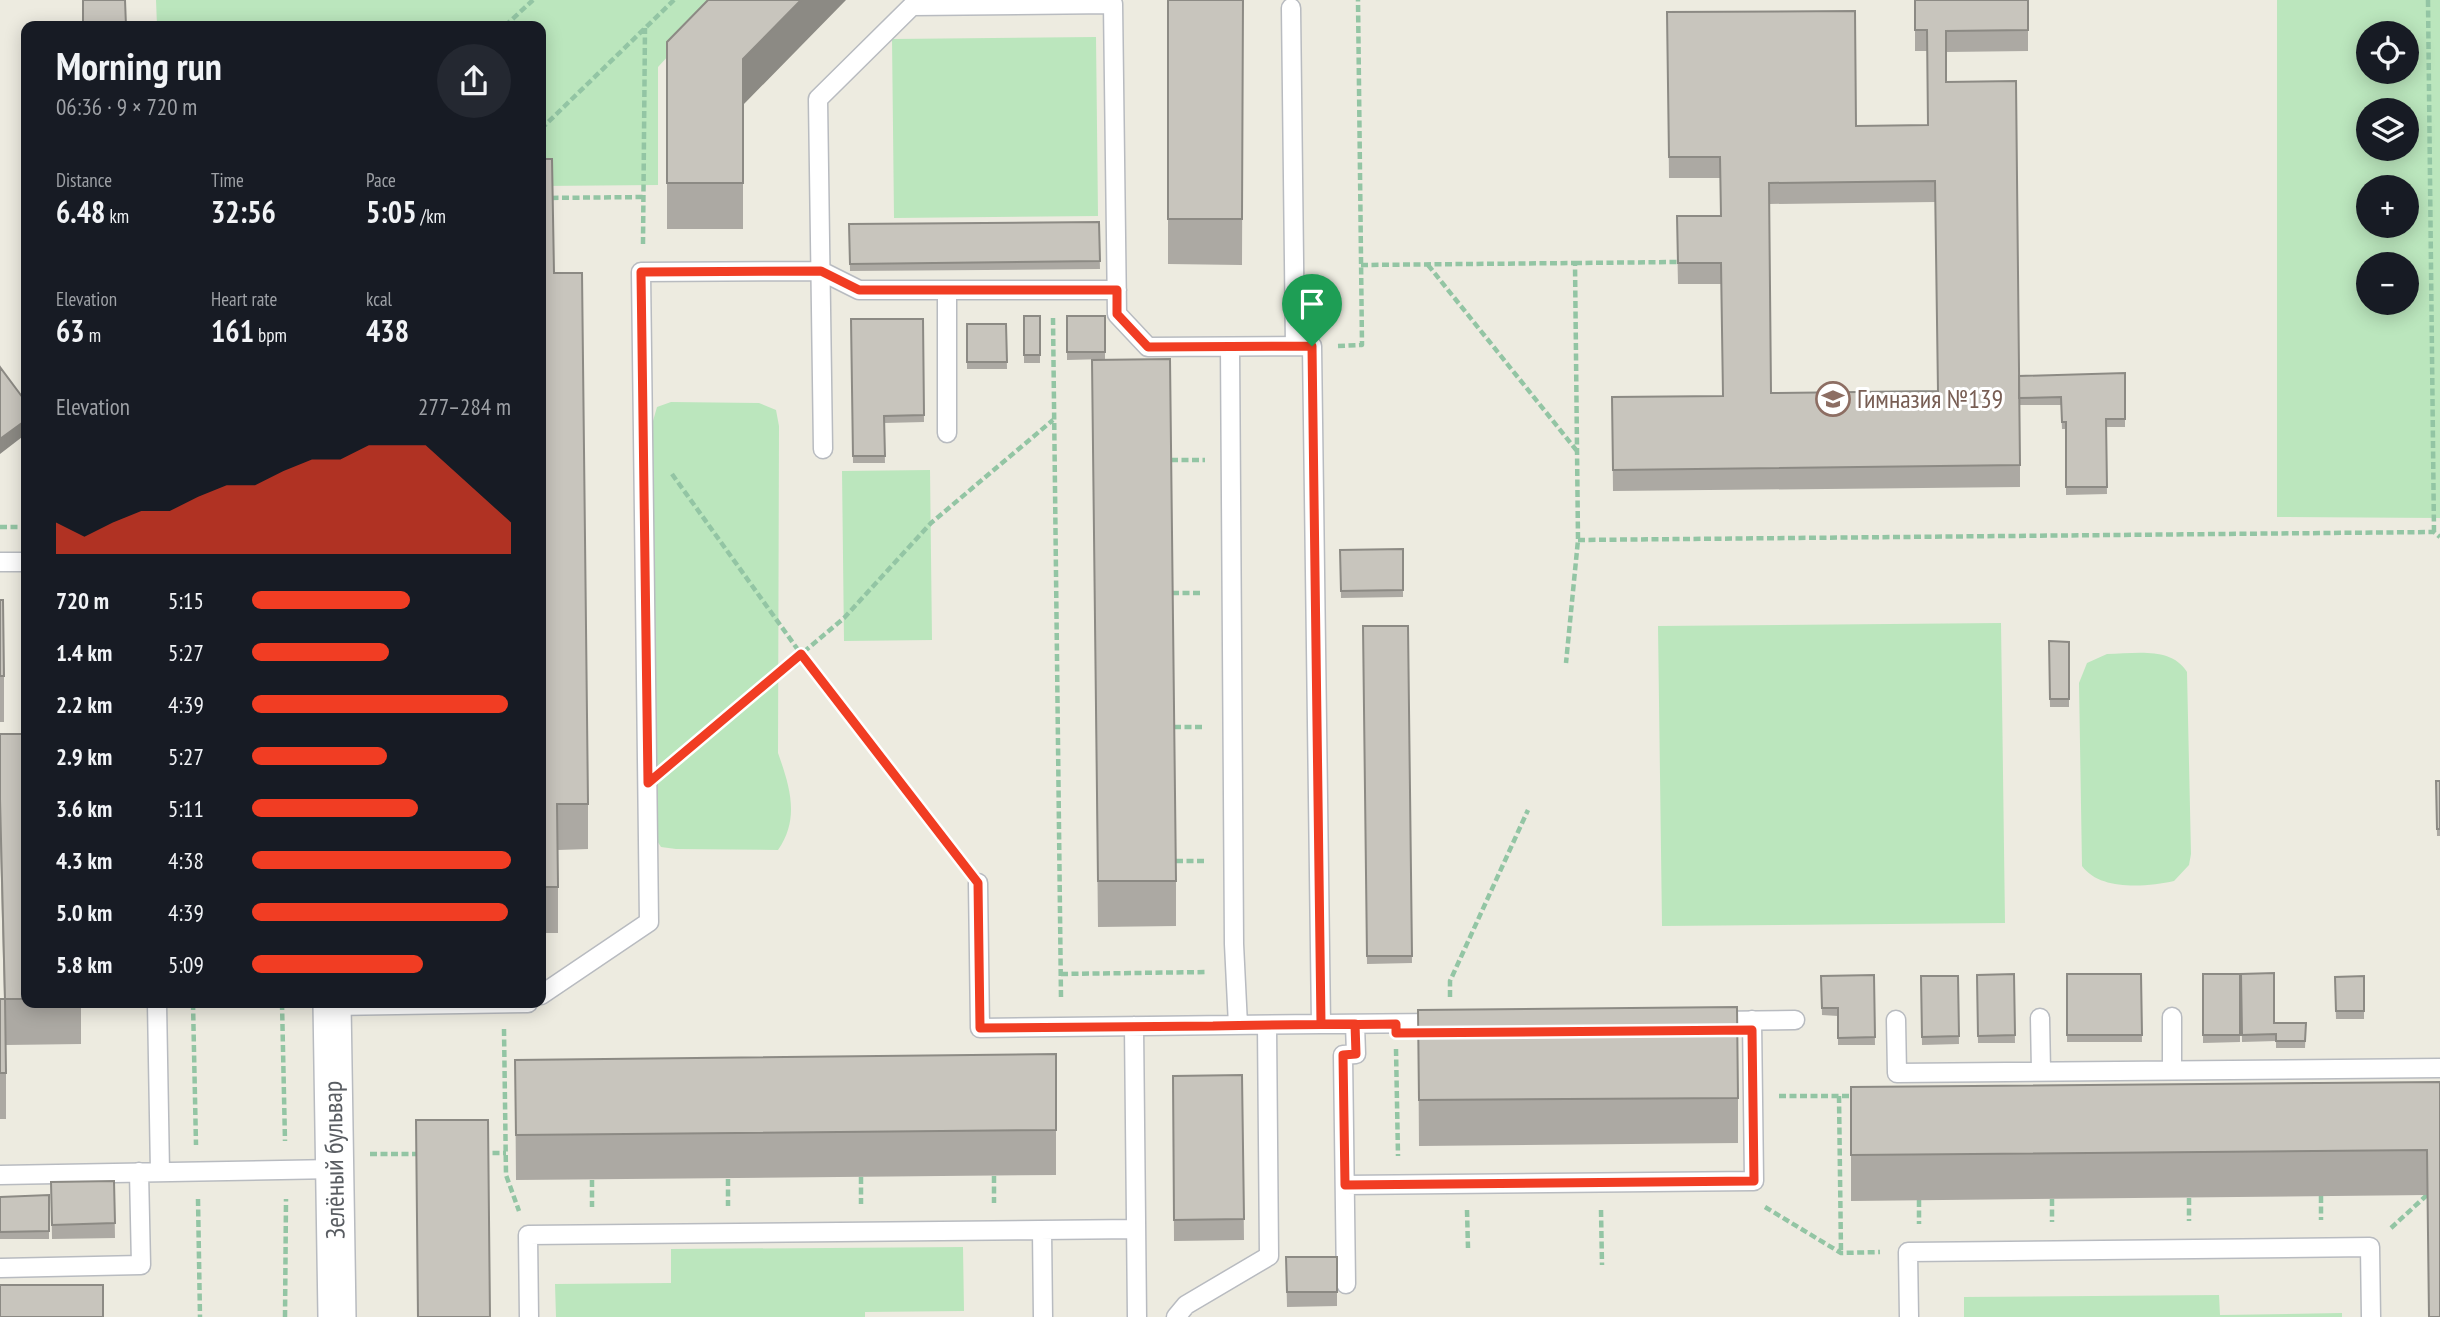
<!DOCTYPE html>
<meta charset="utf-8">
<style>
body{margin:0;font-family:"PT Sans Narrow",sans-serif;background:#242831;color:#f1f3f6;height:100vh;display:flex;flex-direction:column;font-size:26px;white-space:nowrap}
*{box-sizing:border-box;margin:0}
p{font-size:23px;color:#9ea1a6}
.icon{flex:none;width:38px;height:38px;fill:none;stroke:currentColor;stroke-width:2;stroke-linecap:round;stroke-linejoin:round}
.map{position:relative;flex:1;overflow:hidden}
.side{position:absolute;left:21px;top:21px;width:525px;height:987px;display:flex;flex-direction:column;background:#171b24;border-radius:14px;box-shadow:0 4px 18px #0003}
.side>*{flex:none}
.tools{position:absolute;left:2356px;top:21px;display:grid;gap:14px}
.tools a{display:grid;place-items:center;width:63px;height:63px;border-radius:50%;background:#171b24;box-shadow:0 4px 18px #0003;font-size:35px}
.pin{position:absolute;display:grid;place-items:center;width:60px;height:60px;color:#fff;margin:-72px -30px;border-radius:50% 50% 50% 0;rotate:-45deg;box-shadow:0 0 7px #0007}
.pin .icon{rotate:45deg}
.round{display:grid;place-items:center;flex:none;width:74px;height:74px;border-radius:37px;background:#242831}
.overview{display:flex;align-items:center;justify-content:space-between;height:119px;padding:0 35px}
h1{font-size:38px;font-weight:700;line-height:52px}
.stats{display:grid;grid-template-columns:repeat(3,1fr);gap:10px;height:119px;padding:7px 35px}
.stats div{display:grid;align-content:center}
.stats b{font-size:30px;font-weight:700}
.stats small{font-size:19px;font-weight:400}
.stats p{font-size:19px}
.chart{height:196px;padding:14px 35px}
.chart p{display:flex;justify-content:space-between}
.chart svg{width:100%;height:126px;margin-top:7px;fill:#f13d23;opacity:.7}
ul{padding:0 35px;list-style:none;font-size:23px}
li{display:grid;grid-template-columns:112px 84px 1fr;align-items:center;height:52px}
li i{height:18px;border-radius:9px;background:#f13d23}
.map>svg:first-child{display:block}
.green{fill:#bbe6bd;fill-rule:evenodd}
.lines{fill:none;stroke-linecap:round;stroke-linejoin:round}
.service-casing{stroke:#b8bbc0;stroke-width:21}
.minor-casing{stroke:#b8bbc0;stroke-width:40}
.path{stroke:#93c5a4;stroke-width:4.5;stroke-dasharray:7 3.5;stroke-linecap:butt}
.service{stroke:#fff;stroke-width:18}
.minor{stroke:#fff;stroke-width:37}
.wall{fill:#aca9a3;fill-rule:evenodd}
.shaded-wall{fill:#8c8a84}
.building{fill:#c8c5bd;stroke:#8c8a84;stroke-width:2;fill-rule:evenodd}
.route-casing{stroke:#fff;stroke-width:14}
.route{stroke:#f13d23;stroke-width:9}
.labels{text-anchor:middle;stroke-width:6;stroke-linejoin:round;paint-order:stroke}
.education-label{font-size:26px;fill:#785e54;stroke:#fff;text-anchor:start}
.street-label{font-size:26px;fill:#595d62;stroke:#fff}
</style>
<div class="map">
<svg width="2440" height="1317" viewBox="0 0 2440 1317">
<rect width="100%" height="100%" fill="#edebe0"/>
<path class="green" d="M 156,0 L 720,0 L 658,67 L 658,185 L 541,186 L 541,26 L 157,26 Z
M 2277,0 L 2440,0 L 2440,518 L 2277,517 ZM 2368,33 L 2406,33 L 2406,72 L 2368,72 ZM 2368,110 L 2406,110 L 2406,149 L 2368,149 ZM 2368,187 L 2406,187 L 2406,226 L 2368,226 ZM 2368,264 L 2406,264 L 2406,303 L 2368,303 Z
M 1096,37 L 1098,216 L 894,218 L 892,39 Z
M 671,402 L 759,403 L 776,410 L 779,426 L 778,753 C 790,787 800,818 778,850 L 676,849 L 661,847 L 652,833 L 653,421 L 657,407 Z
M 930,470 L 932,640 L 844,641 L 842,471 Z
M 2001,623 L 2005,923 L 1662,926 L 1658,626 Z
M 2107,654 C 2134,654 2171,646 2187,672 L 2191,854 L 2189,865 L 2174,881 C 2146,887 2100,891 2082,866 L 2079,683 L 2087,663 Z
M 963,1247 L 964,1311 L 865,1312 L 865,1317 L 556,1317 L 555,1284 L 671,1283 L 671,1249 Z
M 2219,1295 L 2220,1315 L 2342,1313 L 2342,1317 L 1964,1317 L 1964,1297 Z"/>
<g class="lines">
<g class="service-casing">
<path id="service" d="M 1291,8 L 1295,346
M 1230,347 L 1234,944 L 1238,1025
M 947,433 L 947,290
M 823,449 L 818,99 L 912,6 L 1113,4 L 1117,314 L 1148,347 L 1312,346 L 1321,1024 L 980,1028 L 978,883
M 0,562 L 26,562
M 541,995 L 649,922 L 641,272 L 821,271 L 859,290 L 1117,290
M 157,1003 L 160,1172
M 332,1006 L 528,1003
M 2172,1017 L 2172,1070
M 2040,1018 L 2041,1071
M 1896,1020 L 1897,1073 L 2440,1068
M 1713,1021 L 1795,1020
M 1321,1024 L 1440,1023
M 1134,1026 L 1137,1317
M 0,1175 L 335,1169
M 1345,1185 L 1754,1181 L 1752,1020
M 1042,1230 L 1043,1317
M 1,1268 L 141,1265 L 139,1172
M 1346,1284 L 1343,1055 L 1356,1054 L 1355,1024
M 529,1317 L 528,1235 L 1136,1229
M 1176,1317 L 1186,1305 L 1269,1256 L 1267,1025
M 1909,1317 L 1908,1252 L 2370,1247 L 2371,1317"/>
</g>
<g class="minor-casing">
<path id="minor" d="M 332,1003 L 337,1317"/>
</g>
<path class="path" d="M 2428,0 L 2434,532
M 505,26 L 533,0
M 541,129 L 674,0
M 541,198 L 646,197
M 643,244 L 645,28
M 1575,263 L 1678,262
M 1361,265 L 1575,263 L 1578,540 L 1566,663
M 1428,265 L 1577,451
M 1053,318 L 1061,998
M 1338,346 L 1362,345 L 1358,0
M 1171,460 L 1205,460
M 672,474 L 801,654 L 962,862
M 0,527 L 26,527
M 1578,540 L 2434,532 L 2440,537
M 1172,593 L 1203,593
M 1174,727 L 1204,727
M 675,760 L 844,618 L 931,523 L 1053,420
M 1176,861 L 1206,861
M 1061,974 L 1208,972
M 1450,997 L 1450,981 L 1528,810
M 193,1003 L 196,1145
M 282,1003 L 285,1141
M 504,1029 L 506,1175 L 519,1211
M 1396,1049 L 1398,1156
M 1779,1096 L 1855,1096
M 1839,1096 L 1841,1252
M 482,1153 L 506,1153
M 370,1154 L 421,1154
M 994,1176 L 994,1203
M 861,1177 L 861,1204
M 728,1179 L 728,1206
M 592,1180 L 592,1207
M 2321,1196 L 2321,1220
M 2189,1198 L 2189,1221
M 198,1199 L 200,1317
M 2052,1199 L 2052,1222
M 1919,1200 L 1919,1224
M 1765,1207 L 1841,1253 L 1880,1252
M 1467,1210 L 1468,1248
M 1601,1210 L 1602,1265
M 2391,1228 L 2427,1195
M 285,1317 L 286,1199"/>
<use href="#service" class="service"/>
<use href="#minor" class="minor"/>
</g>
<path class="wall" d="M 1168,0 L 1243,0 L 1242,265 L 1168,264 Z
M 1915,0 L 2028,0 L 2028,51 L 1946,52 L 1946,82 L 2019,376 L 2125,373 L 2125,427 L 2106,427 L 2107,494 L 2066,495 L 2066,429 L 2062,429 L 2061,405 L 2020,405 L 2020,487 L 1613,491 L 1612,397 L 1723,396 L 1721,284 L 1678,284 L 1677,238 L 1721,216 L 1720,178 L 1669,178 L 1667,12 L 1856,126 L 1928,125 L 1927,51 L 1915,51 ZM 1935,202 L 1938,391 L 1771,393 L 1769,204 Z
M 667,42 L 743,105 L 743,229 L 667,229 Z
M 541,159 L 554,273 L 588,804 L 588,849 L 558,850 L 558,933 L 541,933 Z
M 1099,222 L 1100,269 L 850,271 L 849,224 Z
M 1024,316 L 1040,316 L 1040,363 L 1024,363 Z
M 1067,316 L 1105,316 L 1105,359 L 1067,360 Z
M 851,319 L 923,319 L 924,422 L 884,423 L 885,463 L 853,463 Z
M 967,324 L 1006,324 L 1007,369 L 967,369 Z
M 1092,360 L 1176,881 L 1176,926 L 1098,927 Z
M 1403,549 L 1403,597 L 1341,598 L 1340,550 Z
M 0,600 L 4,676 L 4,722 L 0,722 Z
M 1363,626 L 1408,626 L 1412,963 L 1367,964 Z
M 2049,641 L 2069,642 L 2069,707 L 2050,707 Z
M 0,734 L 26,734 L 26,1003 L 81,1003 L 81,1044 L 6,1045 L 6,1119 L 0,1119 L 0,999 L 4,999 L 0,844 Z
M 2436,781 L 2440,781 L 2440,836 L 2437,836 Z
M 2014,974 L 2015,1043 L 1978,1043 L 1977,975 Z
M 2067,974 L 2141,974 L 2142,1042 L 2067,1042 Z
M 2203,974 L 2240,974 L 2240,1042 L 2203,1043 Z
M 2241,974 L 2274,1023 L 2306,1023 L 2305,1048 L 2276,1048 L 2276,1041 L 2242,1042 Z
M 1874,975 L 1875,1045 L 1838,1045 L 1838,1016 L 1822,1015 L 1821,976 Z
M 1921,976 L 1958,976 L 1959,1044 L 1922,1045 Z
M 2364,976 L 2364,1019 L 2336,1019 L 2335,977 Z
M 1418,1010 L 1738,1098 L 1738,1143 L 1419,1146 Z
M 1056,1054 L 1056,1175 L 516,1180 L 515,1060 Z
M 1242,1075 L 1244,1240 L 1174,1241 L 1173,1076 Z
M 2440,1082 L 2427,1195 L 1851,1201 L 1851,1087 Z
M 114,1181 L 115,1238 L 52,1239 L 51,1182 Z
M 49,1195 L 49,1239 L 0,1239 L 0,1197 Z
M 1286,1257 L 1337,1257 L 1337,1306 L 1287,1307 Z"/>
<path class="shaded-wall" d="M 801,0 L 846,0 L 743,105 L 743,59 Z
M 26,420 L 26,434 L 0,454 L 0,439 Z"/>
<path class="building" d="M 83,0 L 125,0 L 126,26 L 83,26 Z
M 708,0 L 801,0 L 743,59 L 743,183 L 667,183 L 667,42 Z
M 1168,0 L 1243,0 L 1242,219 L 1168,219 Z
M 1915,0 L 2028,0 L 2028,30 L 1946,31 L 1946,82 L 2016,81 L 2020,465 L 1613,470 L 1612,397 L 1723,396 L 1721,263 L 1678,263 L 1677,216 L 1721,216 L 1720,157 L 1669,157 L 1667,12 L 1855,11 L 1856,126 L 1928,125 L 1927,30 L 1915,30 ZM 1935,181 L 1938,391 L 1771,393 L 1769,183 Z
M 541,159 L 552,159 L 554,273 L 582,273 L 588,804 L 557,804 L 558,887 L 541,887 Z
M 1099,222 L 1100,261 L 850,264 L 849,224 Z
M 1024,316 L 1040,316 L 1040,355 L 1024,355 Z
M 1067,316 L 1105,316 L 1105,352 L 1067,352 Z
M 851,319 L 923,319 L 924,415 L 884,416 L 885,456 L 853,456 Z
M 967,324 L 1006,324 L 1007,362 L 967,362 Z
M 1170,359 L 1176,881 L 1098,881 L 1092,360 Z
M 0,367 L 26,402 L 26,420 L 0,439 Z
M 2125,373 L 2125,419 L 2106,419 L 2107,487 L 2066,487 L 2066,422 L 2062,422 L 2061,397 L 2019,398 L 2019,376 Z
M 1403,549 L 1403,590 L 1341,591 L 1340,550 Z
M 0,600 L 3,600 L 4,676 L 0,676 Z
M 1363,626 L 1408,626 L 1412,956 L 1367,956 Z
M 2049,641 L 2069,642 L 2069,699 L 2050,699 Z
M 0,734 L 26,734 L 26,999 L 5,999 L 6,1073 L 0,1073 L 0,999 L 5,999 L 0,799 Z
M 2436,781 L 2440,781 L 2440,829 L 2437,829 Z
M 2274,973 L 2274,1023 L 2306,1023 L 2305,1041 L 2276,1041 L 2276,1034 L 2242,1035 L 2241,974 Z
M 2014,974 L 2015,1035 L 1978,1036 L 1977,975 Z
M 2067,974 L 2141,974 L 2142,1035 L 2067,1035 Z
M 2203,974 L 2240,974 L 2240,1035 L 2203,1035 Z
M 1874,975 L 1875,1037 L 1838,1038 L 1838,1008 L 1822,1008 L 1821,976 Z
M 1921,976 L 1958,976 L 1959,1036 L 1922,1037 Z
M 2364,976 L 2364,1011 L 2336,1011 L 2335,977 Z
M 1737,1007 L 1738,1098 L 1419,1100 L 1418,1010 Z
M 1056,1054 L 1056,1130 L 516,1135 L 515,1060 Z
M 1242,1075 L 1244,1219 L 1174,1220 L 1173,1076 Z
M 2440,1082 L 2440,1317 L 2429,1317 L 2427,1150 L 1851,1155 L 1851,1087 Z
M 416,1120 L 488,1120 L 490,1317 L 418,1317 Z
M 114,1181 L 115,1223 L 52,1225 L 51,1182 Z
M 49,1195 L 49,1231 L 0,1232 L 0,1197 Z
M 1286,1257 L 1337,1257 L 1337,1292 L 1287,1292 Z
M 0,1285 L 103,1285 L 103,1317 L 0,1317 Z"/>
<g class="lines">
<g class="route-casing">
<path id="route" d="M 1312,346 L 1148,347 L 1117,314 L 1117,290 L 859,290 L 821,271 L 641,272 L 648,783 L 801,654 L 978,883 L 980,1028 L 1213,1026 C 1274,1024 1335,1025 1396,1024 L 1396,1033 L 1752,1030 L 1754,1181 L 1345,1185 L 1343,1055 L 1356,1054 L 1355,1024 L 1321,1024 L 1312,346"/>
</g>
<use href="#route" class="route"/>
</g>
<defs>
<g id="school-ring" transform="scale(1.75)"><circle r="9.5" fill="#fff" stroke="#8d6e63" stroke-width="1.5"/><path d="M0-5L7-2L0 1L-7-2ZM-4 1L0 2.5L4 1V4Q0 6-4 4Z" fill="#8d6e63"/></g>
</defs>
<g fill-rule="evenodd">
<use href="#school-ring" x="1833" y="399"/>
</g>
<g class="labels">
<g class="education-label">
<text x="1857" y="408">Гимназия №139</text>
</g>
<g class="street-label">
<text transform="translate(334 1160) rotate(-91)" y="9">Зелёный бульвар</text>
</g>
</g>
</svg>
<div class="tools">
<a><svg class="icon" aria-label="locate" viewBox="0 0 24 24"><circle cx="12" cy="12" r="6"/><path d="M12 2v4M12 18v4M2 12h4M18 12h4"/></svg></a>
<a><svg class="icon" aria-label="layers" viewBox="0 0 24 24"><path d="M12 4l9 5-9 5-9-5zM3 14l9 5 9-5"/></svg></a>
<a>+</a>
<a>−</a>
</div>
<div class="pin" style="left:1312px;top:346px;background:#1e9e55"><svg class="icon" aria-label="arrive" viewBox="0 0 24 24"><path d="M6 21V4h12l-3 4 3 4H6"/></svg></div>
<section class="side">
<div class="overview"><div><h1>Morning run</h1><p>06:36 · 9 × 720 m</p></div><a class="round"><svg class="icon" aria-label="share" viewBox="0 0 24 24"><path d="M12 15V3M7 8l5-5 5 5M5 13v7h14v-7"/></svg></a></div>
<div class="stats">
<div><p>Distance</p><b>6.48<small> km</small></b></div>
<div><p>Time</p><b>32:56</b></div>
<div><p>Pace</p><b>5:05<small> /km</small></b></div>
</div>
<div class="stats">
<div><p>Elevation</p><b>63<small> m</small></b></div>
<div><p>Heart rate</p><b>161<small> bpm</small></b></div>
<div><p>kcal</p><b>438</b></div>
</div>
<div class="chart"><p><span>Elevation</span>277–284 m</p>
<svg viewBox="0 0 160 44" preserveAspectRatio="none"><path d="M0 44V33L10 38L20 33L30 29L40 29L50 24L60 20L70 20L80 15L90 11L100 11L110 6L120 6L130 6L140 15L150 24L160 33V44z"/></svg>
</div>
<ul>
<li><b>720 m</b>5:15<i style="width:61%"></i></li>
<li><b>1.4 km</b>5:27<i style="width:53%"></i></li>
<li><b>2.2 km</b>4:39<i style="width:99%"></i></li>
<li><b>2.9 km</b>5:27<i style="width:52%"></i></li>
<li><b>3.6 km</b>5:11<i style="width:64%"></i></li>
<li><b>4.3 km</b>4:38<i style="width:100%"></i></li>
<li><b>5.0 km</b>4:39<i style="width:99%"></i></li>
<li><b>5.8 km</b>5:09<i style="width:66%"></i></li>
</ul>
</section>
</div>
